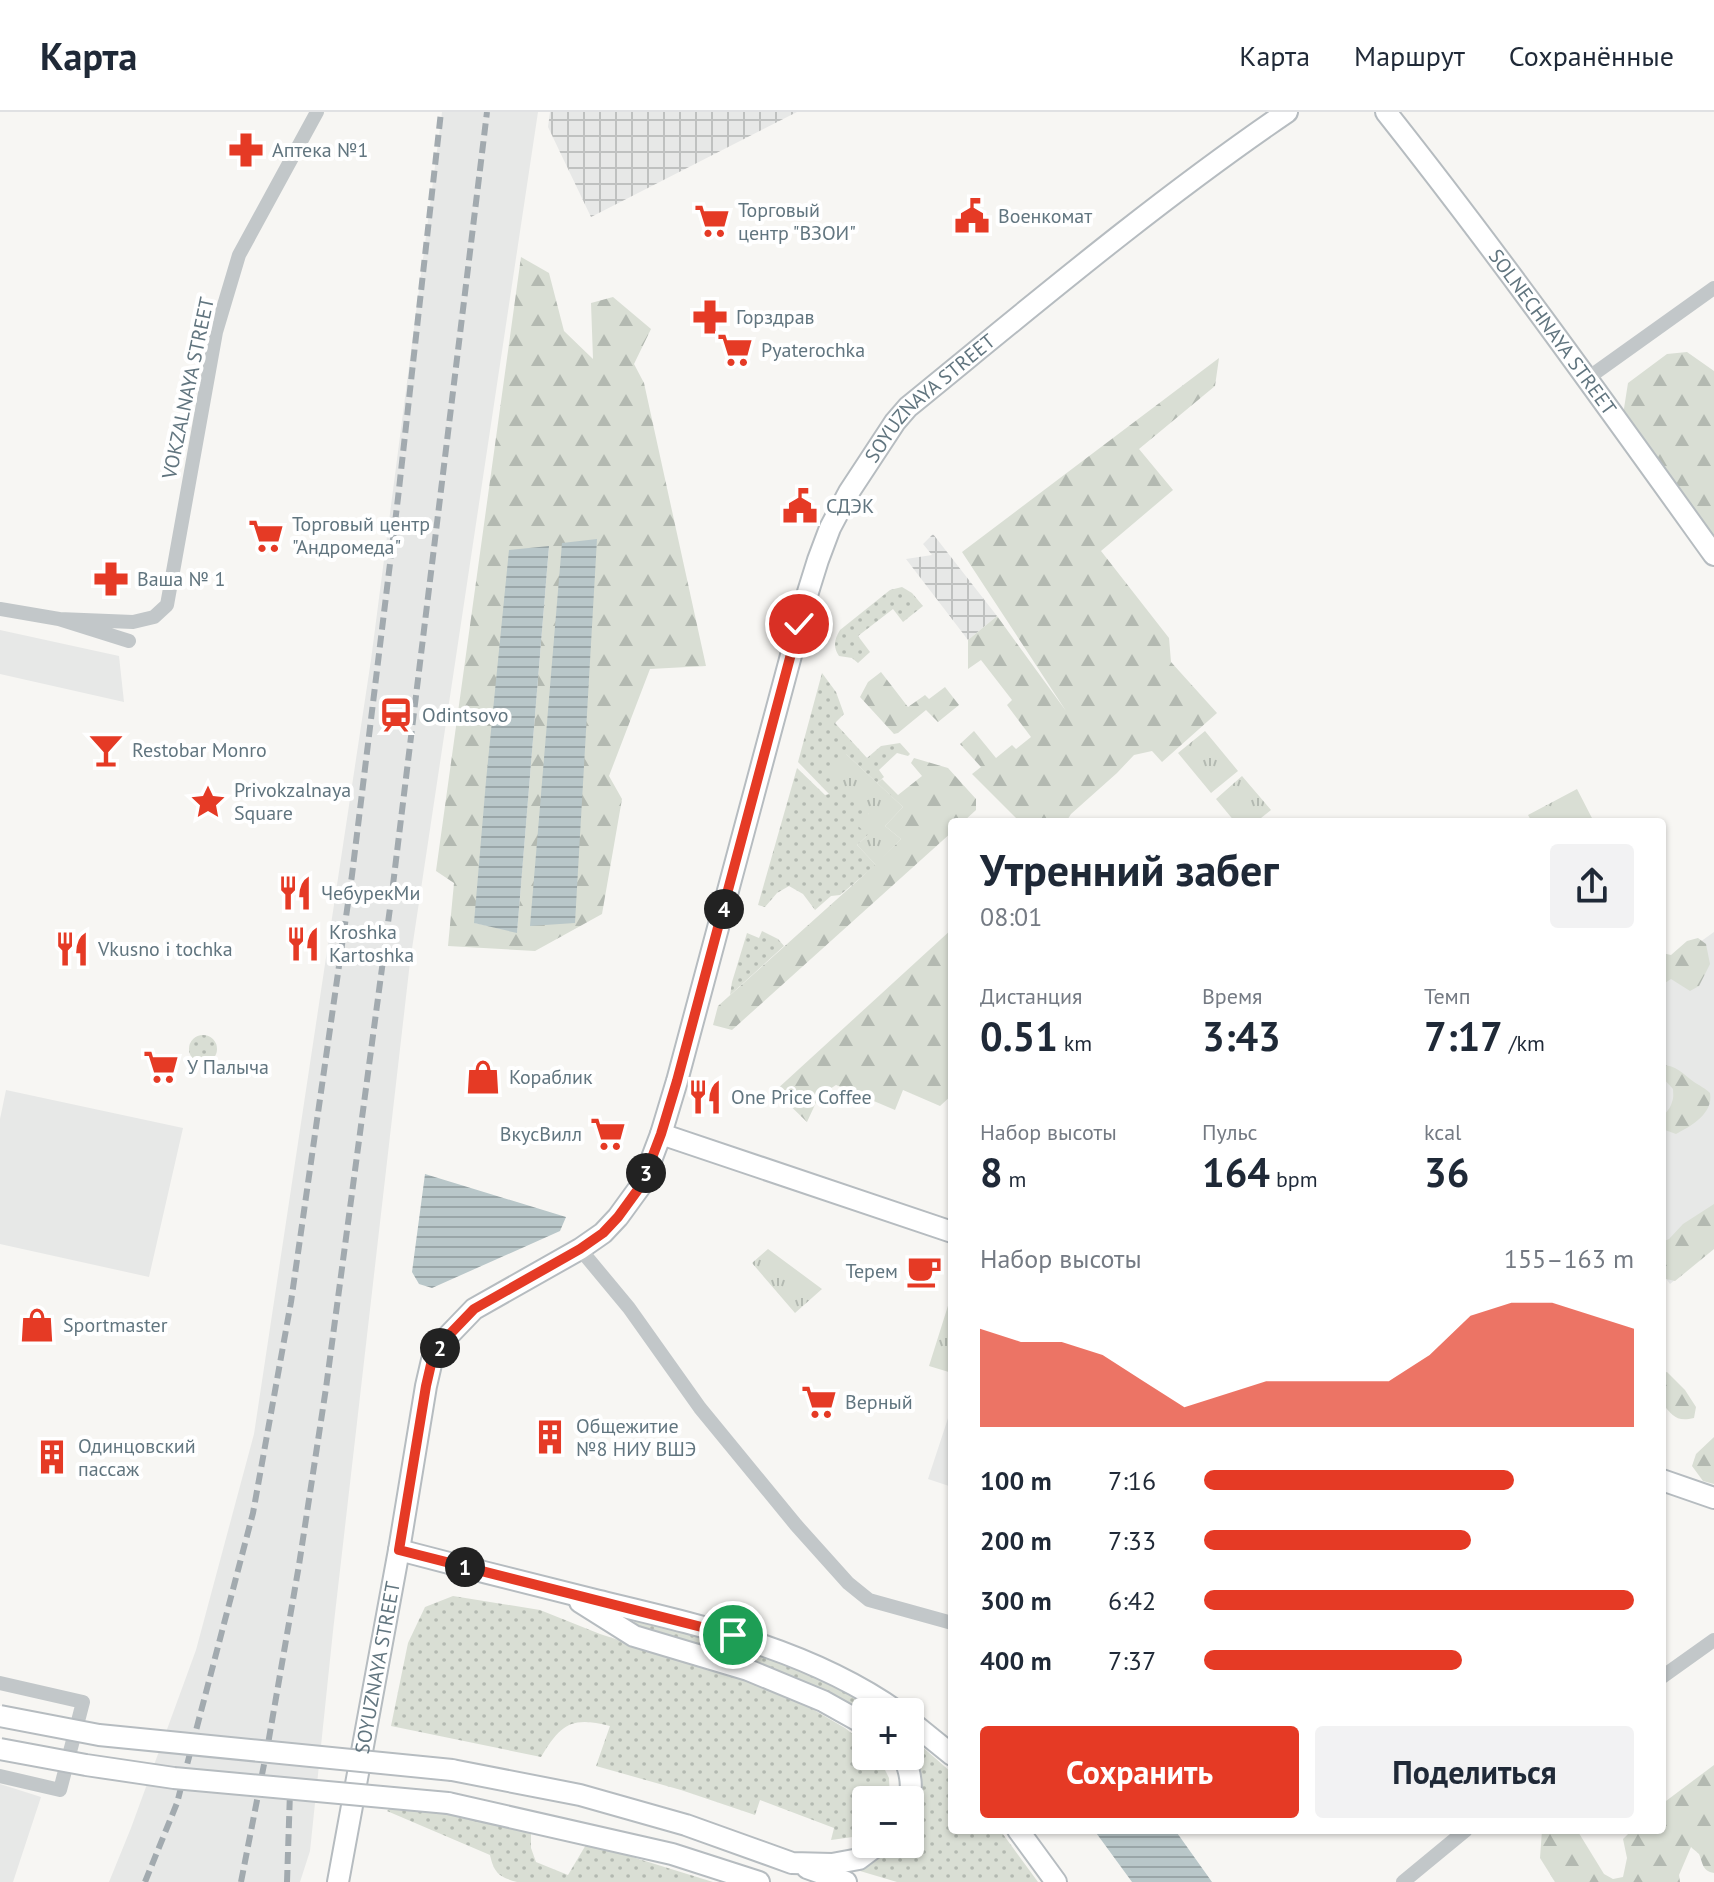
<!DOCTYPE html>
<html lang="ru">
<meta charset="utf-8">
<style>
body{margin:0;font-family:"PT Sans",sans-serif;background:#f2f2f3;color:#1f2937;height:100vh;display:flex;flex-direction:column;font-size:30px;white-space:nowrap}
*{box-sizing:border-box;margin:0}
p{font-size:26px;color:#747a83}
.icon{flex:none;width:44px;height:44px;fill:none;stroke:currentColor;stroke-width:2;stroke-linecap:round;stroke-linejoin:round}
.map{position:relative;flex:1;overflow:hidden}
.drawer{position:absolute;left:948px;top:706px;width:718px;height:1016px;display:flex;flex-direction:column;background:#fff;border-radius:8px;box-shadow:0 2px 6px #0004}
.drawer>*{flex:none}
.buttons{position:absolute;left:852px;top:1586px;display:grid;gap:16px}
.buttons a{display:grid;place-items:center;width:72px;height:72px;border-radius:8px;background:#fff;box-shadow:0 2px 6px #0004;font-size:40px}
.pin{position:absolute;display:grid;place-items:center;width:68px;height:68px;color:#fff;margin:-34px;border:4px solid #fff;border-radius:50%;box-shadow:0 2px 8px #0007}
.km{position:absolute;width:40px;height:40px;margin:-20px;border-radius:50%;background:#222;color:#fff;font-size:22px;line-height:40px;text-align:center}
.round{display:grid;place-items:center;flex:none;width:84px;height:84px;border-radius:8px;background:#f2f2f3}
.overview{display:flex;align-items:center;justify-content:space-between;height:136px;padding:0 32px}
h1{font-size:44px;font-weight:700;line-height:60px}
.stats{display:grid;grid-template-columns:repeat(3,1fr);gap:12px;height:136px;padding:8px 32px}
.stats div{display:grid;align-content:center}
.stats b{font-size:40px;font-weight:700}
.stats small{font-size:22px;font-weight:400}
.stats p{font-size:22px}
.chart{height:224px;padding:16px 32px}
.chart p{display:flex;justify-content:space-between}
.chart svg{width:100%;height:144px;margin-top:8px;fill:#e53a25;opacity:.7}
.action{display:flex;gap:16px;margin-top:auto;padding:16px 32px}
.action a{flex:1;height:92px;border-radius:8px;background:#e53a25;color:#fff;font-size:32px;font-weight:700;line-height:92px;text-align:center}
.action a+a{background:#f2f2f3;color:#1f2937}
ul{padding:0 32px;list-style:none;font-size:26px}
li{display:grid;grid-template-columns:128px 96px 1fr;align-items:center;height:60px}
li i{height:20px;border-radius:10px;background:#e53a25}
header{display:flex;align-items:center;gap:48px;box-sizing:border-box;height:112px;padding:0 40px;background:#fff;border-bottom:2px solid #e0e1e3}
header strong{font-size:38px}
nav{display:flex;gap:44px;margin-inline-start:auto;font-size:28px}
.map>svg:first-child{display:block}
.built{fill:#e7e8e7}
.industrial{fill:url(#industrial-grid)}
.grass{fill:url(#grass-dots)}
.forest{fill:url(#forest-firs);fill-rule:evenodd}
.park{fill:url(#park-tufts)}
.water{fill:url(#water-rules)}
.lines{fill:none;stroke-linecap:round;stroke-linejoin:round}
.secondary-casing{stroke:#b6bcc0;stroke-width:24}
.street{stroke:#c2c7c9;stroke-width:14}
.secondary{stroke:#fff;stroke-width:20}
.rail{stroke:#a2aaaf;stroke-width:6;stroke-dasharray:12 6;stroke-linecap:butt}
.secondary-bridge-casing{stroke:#b6bcc0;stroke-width:24;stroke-linecap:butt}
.secondary-bridge{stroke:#fff;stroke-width:20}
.route-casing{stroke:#fff;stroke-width:16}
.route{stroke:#e53a25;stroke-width:10}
.labels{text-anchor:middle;stroke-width:8;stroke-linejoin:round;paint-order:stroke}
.poi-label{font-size:20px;fill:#61757f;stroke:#fff;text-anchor:start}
.street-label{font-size:20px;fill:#61757f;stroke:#fff}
</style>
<header>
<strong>Карта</strong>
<nav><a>Карта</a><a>Маршрут</a><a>Сохранённые</a></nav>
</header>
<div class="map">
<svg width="1714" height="1770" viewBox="0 0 1714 1770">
<defs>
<pattern id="industrial-grid" width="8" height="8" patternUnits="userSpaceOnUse" patternTransform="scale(2)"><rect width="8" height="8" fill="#e7e8e7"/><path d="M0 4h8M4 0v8" fill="none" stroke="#bfc1c0"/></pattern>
<pattern id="grass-dots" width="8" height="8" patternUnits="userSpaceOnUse" patternTransform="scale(2)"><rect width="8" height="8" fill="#d9ded4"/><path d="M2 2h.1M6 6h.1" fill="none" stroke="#b3b9b1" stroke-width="1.8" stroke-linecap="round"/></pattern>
<pattern id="forest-firs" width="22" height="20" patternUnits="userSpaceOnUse" patternTransform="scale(2)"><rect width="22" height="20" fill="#d9ded4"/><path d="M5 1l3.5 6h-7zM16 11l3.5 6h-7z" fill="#b3b9b1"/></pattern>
<pattern id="park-tufts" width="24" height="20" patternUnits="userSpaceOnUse" patternTransform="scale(2)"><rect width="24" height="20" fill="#d9ded4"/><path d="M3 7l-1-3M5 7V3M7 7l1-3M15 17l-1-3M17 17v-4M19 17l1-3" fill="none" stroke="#b3b9b1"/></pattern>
<pattern id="water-rules" width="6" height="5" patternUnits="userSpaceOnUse" patternTransform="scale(2)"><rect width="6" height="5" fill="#b9c7c9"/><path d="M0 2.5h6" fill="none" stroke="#9aa6a8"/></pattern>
</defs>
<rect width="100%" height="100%" fill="#f7f6f3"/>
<path class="built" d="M 442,0 L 538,0 L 410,850 L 333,1519 L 310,1739 L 300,1770 L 109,1770 L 131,1716 L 196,1538 L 254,1322 L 371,548 Z
M 0,518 L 119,544 L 124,590 L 0,562 Z
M 1714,820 L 1714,1136 L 1670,1172 L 1662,1161 L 1662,857 Z
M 6,978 L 183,1016 L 149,1165 L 0,1132 L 0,1007 Z
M 952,1294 L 952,1375 L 928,1367 Z
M 0,1672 L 41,1685 L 13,1770 L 0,1770 Z"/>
<path class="industrial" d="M 550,0 L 797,0 L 591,105 L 548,15 Z
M 933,422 L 997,504 L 968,528 L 906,447 L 932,443 L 923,432 Z"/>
<path class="grass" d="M 902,475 L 912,481 L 923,494 L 903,510 L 893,497 L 858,524 L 870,540 L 858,551 L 852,546 L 839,544 C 833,535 834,528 840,518 L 890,478 Z
M 822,561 L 836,580 L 844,602 L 835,611 L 867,646 L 881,634 L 900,631 L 910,642 L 908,644 L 897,641 L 879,658 L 884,665 L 877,671 L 846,642 L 869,702 L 868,723 L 857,733 L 876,753 L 840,783 L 831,784 L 815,798 L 803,782 L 789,774 L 777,781 L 765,795 L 758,793 L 797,656 L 825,683 L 829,682 L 798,650 Z
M 762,819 L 778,827 L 784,834 L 730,883 L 732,870 L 747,821 L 759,826 Z
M189 937a14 14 0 1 1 28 0a14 14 0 1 1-28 0Z
M 453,1484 L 540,1498 L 600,1522 L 749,1570 L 802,1591 L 845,1616 L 866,1633 L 866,1644 L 878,1644 L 889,1666 L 890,1688 L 866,1688 L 866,1718 L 860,1724 L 831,1728 L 834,1716 L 760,1688 L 755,1703 L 681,1678 L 596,1654 L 610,1614 C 571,1604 561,1612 541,1645 L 391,1614 L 408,1531 L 425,1495 Z
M 632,1506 L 670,1517 L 719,1526 L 789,1552 L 850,1579 L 878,1600 L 866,1600 L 866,1604 L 640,1519 Z
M 910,1624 L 952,1661 L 952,1718 L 1000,1718 L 1038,1770 L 897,1770 L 860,1759 L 884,1740 L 891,1732 L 910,1732 L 910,1704 L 915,1694 L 910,1644 Z
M 391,1695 L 453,1700 L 531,1717 L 531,1736 L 536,1750 L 568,1763 L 587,1731 L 713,1770 L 517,1770 C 499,1765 494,1761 490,1743 L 387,1699 Z"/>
<path class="forest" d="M 521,145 L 549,161 L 564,219 L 593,247 L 591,191 L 613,185 L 651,217 L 634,252 L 644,271 L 706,554 L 650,557 L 609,664 L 622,687 L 602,802 L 535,839 L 448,834 L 454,771 L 436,759 ZM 549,434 L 517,820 L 475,811 Z
M 1687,240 L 1714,259 L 1714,430 L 1622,309 L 1628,271 L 1667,242 Z
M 1219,246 L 1215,274 L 1139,337 L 1173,378 L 1101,439 L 1169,526 L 1171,550 L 1217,601 L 1162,650 L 1152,639 L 1134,643 L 1117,661 L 1071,702 L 1066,710 L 1020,710 L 972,662 L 981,655 L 960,632 L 974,619 L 996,646 L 1012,633 L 1016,637 L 1031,625 L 1007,593 L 1012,588 L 981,548 L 968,557 L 968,528 L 997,504 L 1066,599 L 962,440 Z
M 881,560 L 908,595 L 925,583 L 929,587 L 945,575 L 959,593 L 938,610 L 926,598 L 898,621 L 894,622 L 860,585 L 868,570 Z
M 914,646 L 948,656 L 976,687 L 976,698 L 963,710 L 952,710 L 952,720 L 732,918 L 713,913 L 718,894 L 875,753 L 901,727 L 885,714 L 903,695 L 877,671 L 882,667 L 898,683 L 922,664 L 911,651 Z
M 952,817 L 952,983 L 940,994 L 903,978 L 895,998 L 836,973 L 819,984 L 807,1010 L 775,979 Z
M 1698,826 L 1706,832 L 1710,852 L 1699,874 L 1690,879 L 1671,867 L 1662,873 L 1662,841 L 1671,843 L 1687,829 Z
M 1662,953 C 1676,953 1683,962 1694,970 C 1699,973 1706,977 1710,981 C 1714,1002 1689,1015 1676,1022 L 1665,1018 C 1657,1001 1669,1003 1672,990 C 1674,985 1673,981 1673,977 L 1662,965 Z
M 1714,1092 L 1714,1137 L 1675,1169 L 1662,1166 L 1662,1130 L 1669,1127 L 1683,1112 Z
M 1667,1260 L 1685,1278 L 1696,1295 L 1694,1306 C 1676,1310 1673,1304 1662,1291 L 1662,1261 Z
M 1714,1325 L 1714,1372 L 1703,1369 L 1692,1354 L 1696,1342 Z
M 1714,1653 L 1714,1761 C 1702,1759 1703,1751 1699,1742 C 1698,1741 1692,1736 1691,1735 L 1679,1763 L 1680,1770 L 1555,1770 L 1540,1746 L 1542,1718 L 1577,1718 L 1604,1762 L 1613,1767 L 1623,1765 L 1627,1746 L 1623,1727 L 1632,1718 L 1662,1718 L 1662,1692 Z"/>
<path class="park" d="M 1205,619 L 1238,659 L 1211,681 L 1178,641 Z
M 846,642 L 903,695 L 885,714 L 901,727 L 876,753 L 857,733 L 868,723 L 858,714 L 869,702 L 827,662 Z
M 1242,664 L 1271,698 L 1256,710 L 1235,710 L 1216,687 Z
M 1577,677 L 1594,710 L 1532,710 L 1528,703 Z
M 768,1137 L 822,1177 L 795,1201 L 752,1151 Z
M 952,1181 L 952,1261 L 929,1254 Z"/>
<path class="water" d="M 597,427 L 575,811 L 530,814 L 562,431 Z
M 549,434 L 517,821 L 474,811 L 486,669 L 509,438 Z
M 425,1062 L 566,1105 L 560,1119 L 432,1176 L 419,1172 L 412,1160 Z
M 1094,1718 L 1175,1718 L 1212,1770 L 1132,1770 Z"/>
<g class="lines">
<g class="secondary-casing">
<g id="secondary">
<path id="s1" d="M 1386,0 C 1500,144 1607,294 1714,443"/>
<path d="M 661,1022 L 952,1120"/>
<path d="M 1662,1368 L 1714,1386"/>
<path d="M 399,1438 C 464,1455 530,1472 595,1488 C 699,1513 809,1537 898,1600"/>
<path d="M 580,1490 L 634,1524 L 748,1558 L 823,1589 L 866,1613"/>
<path d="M 910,1609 L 952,1643"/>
<path d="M 903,1644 C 910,1658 913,1673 909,1688"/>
<path d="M 452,1658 L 580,1683 L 686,1713 L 792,1751 L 832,1752 L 859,1747 L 879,1732"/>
<path d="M 448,1691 L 672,1742 L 759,1770"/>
<path d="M 1018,1718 L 1056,1770"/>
<path d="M 807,1756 L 846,1770"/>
<path id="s2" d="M 338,1770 L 399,1438 L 426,1274 L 432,1248 L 448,1224 L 474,1197 L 580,1137 L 603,1121 L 618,1105 L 642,1072 L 661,1022 L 677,969 L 808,480 L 818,448 L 830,416 L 849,380 L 895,310 L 908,295 C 1032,194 1155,90 1287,0"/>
</g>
</g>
<path class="street" d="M 1588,266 L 1714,176
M 0,497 L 59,507 L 129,529
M 59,507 L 133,510 L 154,505 L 167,493 L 216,220 L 239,143 L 317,0
M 580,1137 L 629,1196 L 700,1296 L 796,1413 L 848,1471 L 869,1488 L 952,1511
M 1662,1565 L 1714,1528
M 0,1571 L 83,1590 L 60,1678 L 0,1664
M 1403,1770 L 1466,1718"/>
<use href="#secondary" class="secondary"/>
<path class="rail" d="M 145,1770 L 177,1691 L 253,1401 L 291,1190 L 352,763 L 398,386 L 441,0
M 241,1770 L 268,1632 L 299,1453 L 326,1276 L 392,781 L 487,0
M 287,1770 L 290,1680"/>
<g class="secondary-bridge-casing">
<path id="secondary-bridge" d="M 0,1604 L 99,1623 L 452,1658
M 0,1637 L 86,1653 L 174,1666 L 448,1691"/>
</g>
<use href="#secondary-bridge" class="secondary-bridge"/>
</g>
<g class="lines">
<g class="route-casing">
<path id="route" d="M 733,1523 L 399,1438 L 426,1274 L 432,1248 L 448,1224 L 474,1197 L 580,1137 L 603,1121 L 618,1105 L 642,1072 L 661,1022 L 677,969 L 799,512"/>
</g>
<use href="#route" class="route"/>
</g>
<defs>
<g id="pharmacy-bare" transform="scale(2.76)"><path d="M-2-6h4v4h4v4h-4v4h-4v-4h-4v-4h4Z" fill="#e53a25" stroke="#fff" stroke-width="2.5" paint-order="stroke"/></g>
<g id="civic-bare" transform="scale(2.76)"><path d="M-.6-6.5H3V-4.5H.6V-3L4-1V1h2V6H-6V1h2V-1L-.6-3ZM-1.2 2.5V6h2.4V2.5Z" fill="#e53a25" stroke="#fff" stroke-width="2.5" paint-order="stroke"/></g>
<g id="supermarket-bare" transform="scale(2.76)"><path d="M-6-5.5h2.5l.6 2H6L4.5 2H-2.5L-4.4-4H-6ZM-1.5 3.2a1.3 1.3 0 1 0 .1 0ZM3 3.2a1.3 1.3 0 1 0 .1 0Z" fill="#e53a25" stroke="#fff" stroke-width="2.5" paint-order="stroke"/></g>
<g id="station-bare" transform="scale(2.76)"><path d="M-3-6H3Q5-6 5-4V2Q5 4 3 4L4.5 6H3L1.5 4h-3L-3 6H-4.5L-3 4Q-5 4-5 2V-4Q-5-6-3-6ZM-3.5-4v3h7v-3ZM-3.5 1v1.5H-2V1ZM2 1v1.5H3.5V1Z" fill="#e53a25" stroke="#fff" stroke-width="2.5" paint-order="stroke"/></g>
<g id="bar-bare" transform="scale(2.76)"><path d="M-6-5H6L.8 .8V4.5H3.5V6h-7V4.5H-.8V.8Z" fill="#e53a25" stroke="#fff" stroke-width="2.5" paint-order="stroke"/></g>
<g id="sight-bare" transform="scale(2.76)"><path d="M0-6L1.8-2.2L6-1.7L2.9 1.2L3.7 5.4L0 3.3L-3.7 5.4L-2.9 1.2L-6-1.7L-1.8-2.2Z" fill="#e53a25" stroke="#fff" stroke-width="2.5" paint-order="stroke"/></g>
<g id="restaurant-bare" transform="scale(2.76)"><path d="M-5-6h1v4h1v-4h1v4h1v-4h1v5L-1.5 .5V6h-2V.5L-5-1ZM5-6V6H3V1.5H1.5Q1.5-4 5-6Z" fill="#e53a25" stroke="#fff" stroke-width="2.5" paint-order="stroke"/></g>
<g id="shop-bare" transform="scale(2.76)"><path d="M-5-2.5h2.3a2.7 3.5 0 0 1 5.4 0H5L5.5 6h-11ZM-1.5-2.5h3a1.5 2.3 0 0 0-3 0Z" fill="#e53a25" stroke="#fff" stroke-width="2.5" paint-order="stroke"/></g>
<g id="cafe-bare" transform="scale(2.76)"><path d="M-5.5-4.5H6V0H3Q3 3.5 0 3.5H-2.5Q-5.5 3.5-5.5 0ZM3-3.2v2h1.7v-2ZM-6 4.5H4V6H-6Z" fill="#e53a25" stroke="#fff" stroke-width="2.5" paint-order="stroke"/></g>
<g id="building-bare" transform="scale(2.76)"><path d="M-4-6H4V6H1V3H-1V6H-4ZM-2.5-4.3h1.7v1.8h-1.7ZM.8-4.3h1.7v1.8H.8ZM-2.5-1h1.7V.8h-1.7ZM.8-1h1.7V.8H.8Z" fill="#e53a25" stroke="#fff" stroke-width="2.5" paint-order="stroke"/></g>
</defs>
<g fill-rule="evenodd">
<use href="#pharmacy-bare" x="246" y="38"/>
<use href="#civic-bare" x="972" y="104"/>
<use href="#supermarket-bare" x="712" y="109"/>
<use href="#pharmacy-bare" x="710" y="205"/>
<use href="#supermarket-bare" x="735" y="238"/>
<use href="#civic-bare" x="800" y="394"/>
<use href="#supermarket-bare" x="266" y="424"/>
<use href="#pharmacy-bare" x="111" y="467"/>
<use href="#station-bare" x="396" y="603"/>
<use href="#bar-bare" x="106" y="638"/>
<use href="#sight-bare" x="208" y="690"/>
<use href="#restaurant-bare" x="295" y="781"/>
<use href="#restaurant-bare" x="303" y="832"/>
<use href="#restaurant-bare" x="72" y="837"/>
<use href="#supermarket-bare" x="161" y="955"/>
<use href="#shop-bare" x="483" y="965"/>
<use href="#restaurant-bare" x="705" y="985"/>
<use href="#supermarket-bare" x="608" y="1022"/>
<use href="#cafe-bare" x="924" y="1159"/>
<use href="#shop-bare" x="37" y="1213"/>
<use href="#supermarket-bare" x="819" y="1290"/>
<use href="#building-bare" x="550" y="1325"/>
<use href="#building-bare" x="52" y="1345"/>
</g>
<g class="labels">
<g class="poi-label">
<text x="272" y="45">Аптека №1</text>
<text x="738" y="105">Торговый<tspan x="738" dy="23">центр "ВЗОИ"</tspan></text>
<text x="998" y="111">Военкомат</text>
<text x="736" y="212">Горздрав</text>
<text x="761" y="245">Pyaterochka</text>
<text x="826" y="401">СДЭК</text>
<text x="292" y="419">Торговый центр<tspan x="292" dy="23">"Андромеда"</tspan></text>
<text x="137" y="474">Ваша № 1</text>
<text x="422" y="610">Odintsovo</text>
<text x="132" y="645">Restobar Monro</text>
<text x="234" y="685">Privokzalnaya<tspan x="234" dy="23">Square</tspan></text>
<text x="321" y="788">ЧебурекМи</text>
<text x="329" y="827">Kroshka<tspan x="329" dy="23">Kartoshka</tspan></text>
<text x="98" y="844">Vkusno i tochka</text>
<text x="187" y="962">У Палыча</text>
<text x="509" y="972">Кораблик</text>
<text x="731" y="992">One Price Coffee</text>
<text x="582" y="1029" text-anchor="end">ВкусВилл</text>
<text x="898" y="1166" text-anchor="end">Терем</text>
<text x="63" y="1220">Sportmaster</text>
<text x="845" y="1297">Верный</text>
<text x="576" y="1321">Общежитие<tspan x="576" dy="23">№8 НИУ ВШЭ</tspan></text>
<text x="78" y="1341">Одинцовский<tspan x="78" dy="23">пассаж</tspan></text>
</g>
<g class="street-label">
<text dy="7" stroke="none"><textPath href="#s1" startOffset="276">SOLNECHNAYA STREET</textPath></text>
<text transform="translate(188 276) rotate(-78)" y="7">VOKZALNAYA STREET</text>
<text dy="7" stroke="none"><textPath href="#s2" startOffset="1658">SOYUZNAYA STREET</textPath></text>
<text dy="7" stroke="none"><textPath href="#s2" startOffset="218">SOYUZNAYA STREET</textPath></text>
</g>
</g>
</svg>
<div class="buttons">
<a>+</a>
<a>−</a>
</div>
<div class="pin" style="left:733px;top:1523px;background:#1e9e55"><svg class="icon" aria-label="arrive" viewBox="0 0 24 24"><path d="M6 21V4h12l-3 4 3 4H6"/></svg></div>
<div class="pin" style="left:799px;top:512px;background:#d93025"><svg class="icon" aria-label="check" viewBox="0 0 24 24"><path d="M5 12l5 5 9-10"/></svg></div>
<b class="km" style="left:465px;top:1455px">1</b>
<b class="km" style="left:440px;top:1236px">2</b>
<b class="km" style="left:646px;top:1061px">3</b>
<b class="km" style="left:724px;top:797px">4</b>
<section class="drawer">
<div class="overview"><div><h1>Утренний забег</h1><p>08:01</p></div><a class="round"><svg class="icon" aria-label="share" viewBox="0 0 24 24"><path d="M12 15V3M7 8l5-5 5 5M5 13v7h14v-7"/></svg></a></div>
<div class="stats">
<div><p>Дистанция</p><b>0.51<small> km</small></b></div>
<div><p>Время</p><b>3:43</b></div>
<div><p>Темп</p><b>7:17<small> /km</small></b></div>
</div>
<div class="stats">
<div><p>Набор высоты</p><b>8<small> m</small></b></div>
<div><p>Пульс</p><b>164<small> bpm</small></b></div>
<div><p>kcal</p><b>36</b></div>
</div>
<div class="chart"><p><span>Набор высоты</span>155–163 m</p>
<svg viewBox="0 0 160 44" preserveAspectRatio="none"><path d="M0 44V14L10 18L20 18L30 22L40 30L50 38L60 34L70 30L80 30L90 30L100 30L110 22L120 10L130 6L140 6L150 10L160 14V44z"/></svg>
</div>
<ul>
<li><b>100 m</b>7:16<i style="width:72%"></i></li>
<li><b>200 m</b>7:33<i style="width:62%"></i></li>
<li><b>300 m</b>6:42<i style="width:100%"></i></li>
<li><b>400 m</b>7:37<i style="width:60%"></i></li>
</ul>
<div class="action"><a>Сохранить</a><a>Поделиться</a></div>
</section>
</div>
